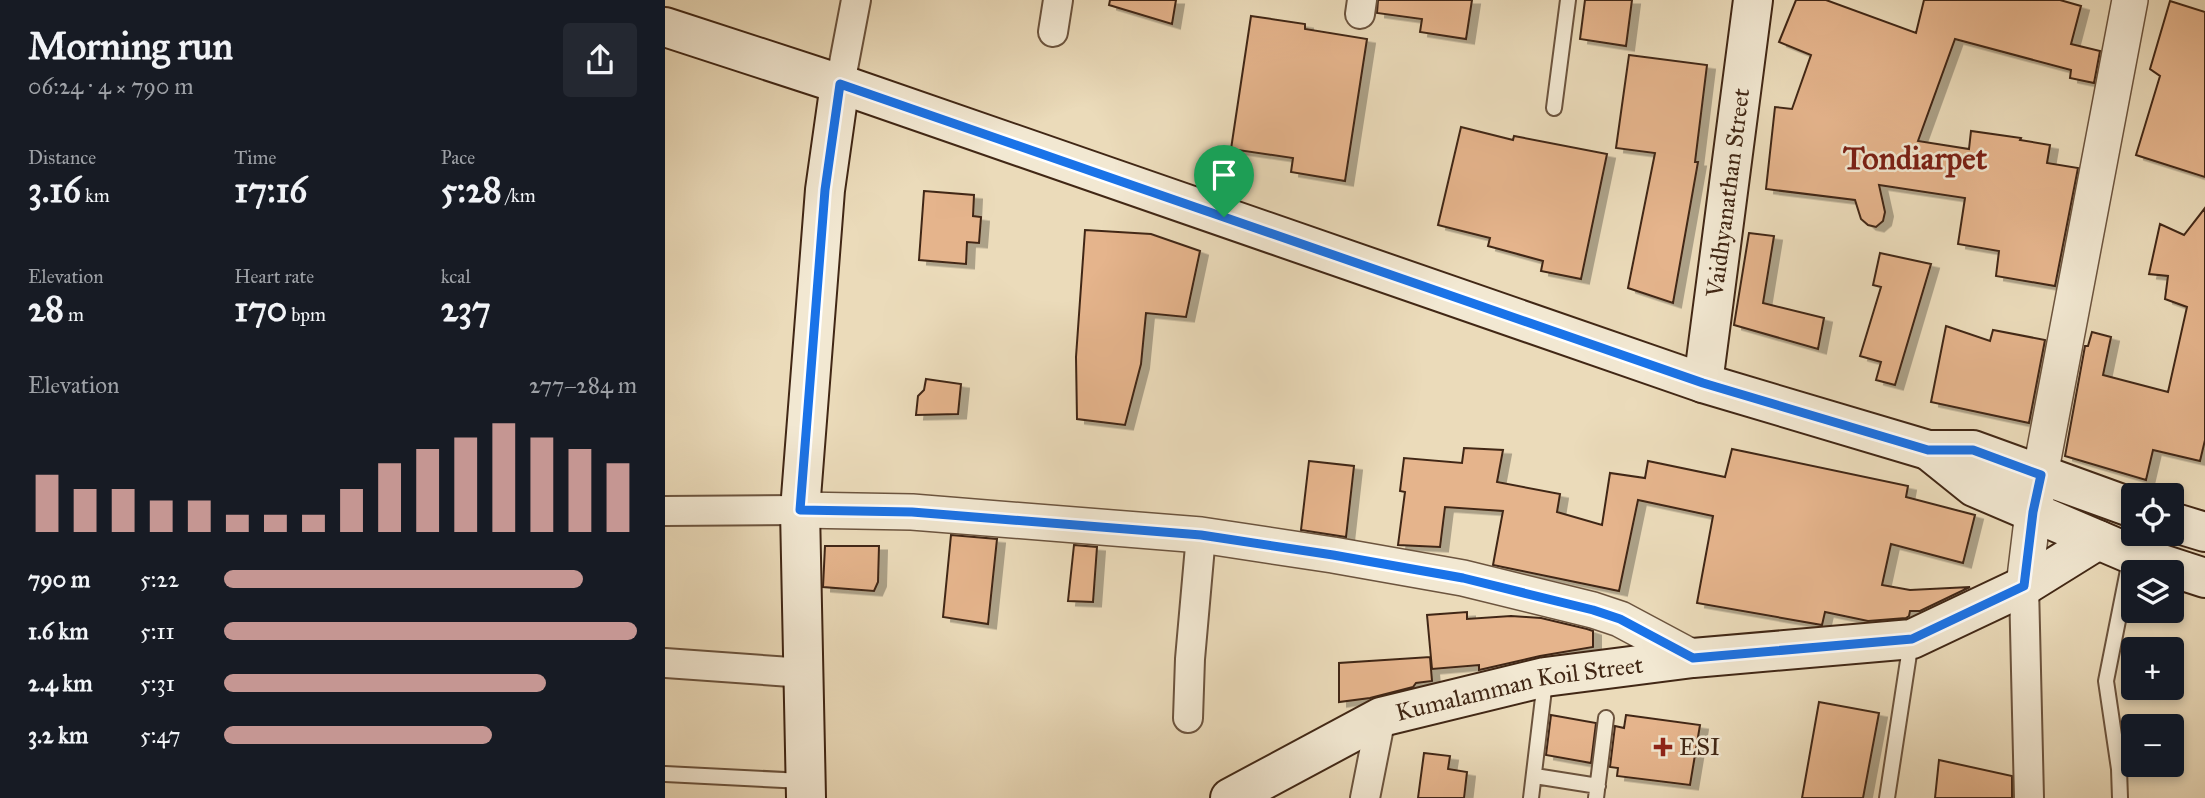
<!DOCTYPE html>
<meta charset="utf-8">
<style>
body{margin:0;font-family:"IM FELL Great Primer",serif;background:#242831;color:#f1f3f6;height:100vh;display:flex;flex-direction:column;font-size:26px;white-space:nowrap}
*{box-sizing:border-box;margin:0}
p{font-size:23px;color:#9ea1a6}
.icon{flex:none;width:38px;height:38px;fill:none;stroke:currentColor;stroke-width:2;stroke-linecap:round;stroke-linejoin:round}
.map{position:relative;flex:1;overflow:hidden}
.side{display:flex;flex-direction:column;background:#171b24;width:665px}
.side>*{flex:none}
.fabs{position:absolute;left:1456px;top:483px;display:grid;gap:14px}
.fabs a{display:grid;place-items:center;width:63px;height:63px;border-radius:7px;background:#171b24;box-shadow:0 4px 10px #0003;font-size:35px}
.pin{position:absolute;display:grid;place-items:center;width:60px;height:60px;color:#fff;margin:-72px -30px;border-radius:50% 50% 50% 0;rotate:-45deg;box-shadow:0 0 7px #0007}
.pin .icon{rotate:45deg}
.round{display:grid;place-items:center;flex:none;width:74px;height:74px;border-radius:7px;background:#242831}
.headline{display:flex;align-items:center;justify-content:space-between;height:119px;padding:0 28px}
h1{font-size:38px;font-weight:700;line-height:52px}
.stats{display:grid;grid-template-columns:repeat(3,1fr);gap:10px;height:119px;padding:7px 28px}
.stats div{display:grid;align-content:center}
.stats b{font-size:35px;font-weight:700}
.stats small{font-size:19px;font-weight:400}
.stats p{font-size:19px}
.chart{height:196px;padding:14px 28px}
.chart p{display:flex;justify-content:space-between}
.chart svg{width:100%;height:126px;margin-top:7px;stroke:#c59692;stroke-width:6}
ul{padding:0 28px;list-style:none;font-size:23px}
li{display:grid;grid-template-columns:112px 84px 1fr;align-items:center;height:52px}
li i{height:18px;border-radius:9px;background:#c59692}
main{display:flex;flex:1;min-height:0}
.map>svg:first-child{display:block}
.building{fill:#e5b48c;stroke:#412715;stroke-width:2;filter:url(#shadow)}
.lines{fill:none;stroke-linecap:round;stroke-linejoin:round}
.service-casing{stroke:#6c543e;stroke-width:18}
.minor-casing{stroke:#6c543e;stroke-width:32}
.tertiary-casing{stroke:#6c543e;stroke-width:38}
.secondary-casing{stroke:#412715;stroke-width:42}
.service{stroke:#f2e8d2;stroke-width:14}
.minor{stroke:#f2e8d2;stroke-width:28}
.tertiary{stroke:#f2e8d2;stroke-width:35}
.secondary{stroke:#f2e8d2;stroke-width:38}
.route-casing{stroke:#fff;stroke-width:14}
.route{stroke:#1a73e8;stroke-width:9}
.poi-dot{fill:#8f2418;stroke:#f2e8d2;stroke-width:2.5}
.labels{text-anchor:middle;stroke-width:5;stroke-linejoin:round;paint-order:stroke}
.street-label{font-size:24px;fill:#412715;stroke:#f2e8d2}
.poi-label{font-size:24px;fill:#412715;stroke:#f2e8d2;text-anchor:start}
.district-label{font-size:32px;font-weight:bold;fill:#7a1f14;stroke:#f2e8d2}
</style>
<main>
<section class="side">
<div class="headline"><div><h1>Morning run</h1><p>06:24 · 4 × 790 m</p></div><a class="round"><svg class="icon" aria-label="share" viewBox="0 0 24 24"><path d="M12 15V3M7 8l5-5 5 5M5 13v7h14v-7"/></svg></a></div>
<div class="stats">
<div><p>Distance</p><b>3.16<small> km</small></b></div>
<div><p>Time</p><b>17:16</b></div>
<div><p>Pace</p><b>5:28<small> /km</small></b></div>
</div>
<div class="stats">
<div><p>Elevation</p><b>28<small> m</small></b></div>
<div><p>Heart rate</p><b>170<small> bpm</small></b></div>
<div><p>kcal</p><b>237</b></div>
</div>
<div class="chart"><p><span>Elevation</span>277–284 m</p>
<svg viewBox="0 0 160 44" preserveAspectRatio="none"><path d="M5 44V24M15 44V29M25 44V29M35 44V33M45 44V33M55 44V38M65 44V38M75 44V38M85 44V29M95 44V20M105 44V15M115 44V11M125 44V6M135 44V11M145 44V15M155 44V20"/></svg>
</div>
<ul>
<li><b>790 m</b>5:22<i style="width:87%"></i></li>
<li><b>1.6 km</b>5:11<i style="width:100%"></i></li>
<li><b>2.4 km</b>5:31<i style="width:78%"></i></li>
<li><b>3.2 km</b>5:47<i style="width:65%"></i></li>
</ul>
</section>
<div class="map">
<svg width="1540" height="798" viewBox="0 0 1540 798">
<defs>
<filter id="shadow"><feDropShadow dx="8" dy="4.5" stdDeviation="0" flood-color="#0004"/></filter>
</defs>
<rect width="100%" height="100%" fill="#ebdbba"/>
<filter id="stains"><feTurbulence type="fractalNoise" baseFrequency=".00286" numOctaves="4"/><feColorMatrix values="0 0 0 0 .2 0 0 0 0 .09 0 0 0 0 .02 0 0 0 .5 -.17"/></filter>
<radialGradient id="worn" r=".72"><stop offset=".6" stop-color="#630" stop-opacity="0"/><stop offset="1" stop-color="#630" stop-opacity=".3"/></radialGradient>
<path class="building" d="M 445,0 L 511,0 L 507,24 L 444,5 Z
M 713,0 L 807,0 L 801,39 L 755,32 L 757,19 L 712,13 Z
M 920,0 L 967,0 L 961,46 L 915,39 Z
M 1131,0 L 1161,0 L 1251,33 L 1259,0 L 1395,0 L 1416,6 L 1406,44 L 1435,51 L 1429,83 L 1405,78 L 1406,70 L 1290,39 L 1253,141 L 1304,149 L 1306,131 L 1356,138 L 1355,140 L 1385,145 L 1382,163 L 1413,168 L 1390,286 L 1331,276 L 1334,251 L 1293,244 L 1300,198 L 1214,185 L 1220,212 L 1218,221 L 1211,227 L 1203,225 L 1196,219 L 1190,200 L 1101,189 L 1110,107 L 1127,109 L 1146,55 L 1114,42 Z
M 1505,1 L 1540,12 L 1540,177 L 1471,155 L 1495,76 L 1485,69 Z
M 586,16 L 640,24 L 640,29 L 702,39 L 680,181 L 626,172 L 628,158 L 566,149 Z
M 964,55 L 1042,65 L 1030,162 L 1033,162 L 1008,303 L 963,288 L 990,153 L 951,148 Z
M 796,127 L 848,140 L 849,136 L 942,154 L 916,279 L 876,271 L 878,261 L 823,246 L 825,238 L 773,225 Z
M 259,191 L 309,195 L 308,216 L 316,217 L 314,243 L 302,242 L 301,264 L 254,260 Z
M 1540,208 L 1540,440 L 1535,461 L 1488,450 L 1481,480 L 1400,456 L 1420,346 L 1423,346 L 1427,332 L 1446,337 L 1438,375 L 1503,392 L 1522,307 L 1500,299 L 1503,276 L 1484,274 L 1495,224 L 1519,235 Z
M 420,230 L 486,234 L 535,251 L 521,317 L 481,313 L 476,364 L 460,425 L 412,419 L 411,357 Z
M 1084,233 L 1109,236 L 1098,303 L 1159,318 L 1153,349 L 1069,325 Z
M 1215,253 L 1266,264 L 1230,385 L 1211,380 L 1216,362 L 1195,356 L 1216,287 L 1208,285 Z
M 1281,326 L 1325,341 L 1328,330 L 1380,340 L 1364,423 L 1266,402 Z
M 261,379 L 296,384 L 293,414 L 251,415 L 253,396 L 259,390 Z
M 799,448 L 838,450 L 832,482 L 895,494 L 892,512 L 937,525 L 945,473 L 980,478 L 983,461 L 1060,477 L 1067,449 L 1243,486 L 1241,497 L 1310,515 L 1298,563 L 1226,544 L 1217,585 L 1245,590 L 1305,587 L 1255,611 L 1245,611 L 1244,616 L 1241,618 L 1203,621 L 1160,612 L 1157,625 L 1032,603 L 1048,516 L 973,500 L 954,591 L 828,565 L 838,511 L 780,507 L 775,547 L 733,545 L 740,492 L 735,491 L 739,458 L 797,463 Z
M 644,461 L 689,466 L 681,537 L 636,530 Z
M 286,535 L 332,539 L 323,624 L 278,617 Z
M 409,545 L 432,547 L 428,602 L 403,601 Z
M 160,546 L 214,546 L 213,582 L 209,591 L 158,587 Z
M 802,612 L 802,619 L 846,616 L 876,618 L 922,629 L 928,631 L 928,647 L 875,656 L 814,670 L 814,665 L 767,669 L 762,615 Z
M 765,657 L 767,681 L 751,683 L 748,687 L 705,698 L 674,702 L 674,663 Z
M 1154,702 L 1214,713 L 1198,798 L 1137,798 Z
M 886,715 L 931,723 L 926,763 L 881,755 Z
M 961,715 L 1035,725 L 1025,785 L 952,776 L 953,768 L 945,767 L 950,726 L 959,728 Z
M 759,753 L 785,756 L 783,769 L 802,772 L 799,798 L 753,798 Z
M 1274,760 L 1347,776 L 1347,798 L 1270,798 Z"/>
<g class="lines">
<g class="service-casing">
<path id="service" d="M 889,108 L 903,0
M 0,774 L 139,781
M 870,776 L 933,786
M 866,798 L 880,681
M 931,798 L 941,718
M 1222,798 L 1246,641
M 1455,798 L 1454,769 L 1441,681 L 1466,555"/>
</g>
<g class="minor-casing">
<path id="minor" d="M 695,14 L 697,0
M 388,32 L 393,0
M 175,84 L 191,0
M 0,511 L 135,510
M 1359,586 L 1364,798
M 0,663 L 140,673
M 523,718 L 525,659 L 536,535
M 700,798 L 716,717"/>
</g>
<g class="tertiary-casing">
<path id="tertiary" d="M 135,510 L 247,512 L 536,535 L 668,555 L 798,578 L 928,610 L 955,619 L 1028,658
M 1359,586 L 1368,512 L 1465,0"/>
</g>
<g class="secondary-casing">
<g id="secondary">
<path d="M 0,27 L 175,84 L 1038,383 L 1263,450 L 1308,450 L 1468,508"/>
<path id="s1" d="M 1038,383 L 1088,0"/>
<path d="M 1263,450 L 1309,487 L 1466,554 L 1540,578"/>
<path d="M 1507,522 L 1540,532"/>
<path d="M 141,798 L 135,510 L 160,190 L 175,84"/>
<path id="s2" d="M 565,798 L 716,717 L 880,677 L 1028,658 L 1247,639 L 1359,586 L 1433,540"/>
</g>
</g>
<use href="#service" class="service"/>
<use href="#minor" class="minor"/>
<use href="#tertiary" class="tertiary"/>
<use href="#secondary" class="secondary"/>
</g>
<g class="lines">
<g class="route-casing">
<path id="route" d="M 175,84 L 1038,383 L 1263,450 L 1308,450 L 1376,475 L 1368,512 L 1359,586 L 1247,639 L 1028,658 L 955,619 L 928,610 L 798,578 L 668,555 L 536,535 L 247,512 L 135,510 L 160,190 Z"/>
</g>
<use href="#route" class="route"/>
</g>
<path class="poi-dot" d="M994.5 736.5h7v7h7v7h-7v7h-7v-7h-7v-7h7z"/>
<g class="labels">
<g class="street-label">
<text dy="8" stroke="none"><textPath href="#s1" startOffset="192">Vaidhyanathan Street</textPath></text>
<text dy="8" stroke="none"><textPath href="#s2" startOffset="313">Kumalamman Koil Street</textPath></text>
</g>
<g class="poi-label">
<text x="1014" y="755">ESI</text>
</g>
<g class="district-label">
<text x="1250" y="169">Tondiarpet</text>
</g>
</g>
<rect width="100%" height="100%" filter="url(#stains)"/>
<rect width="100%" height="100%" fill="url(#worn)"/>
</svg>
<div class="fabs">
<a><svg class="icon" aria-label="locate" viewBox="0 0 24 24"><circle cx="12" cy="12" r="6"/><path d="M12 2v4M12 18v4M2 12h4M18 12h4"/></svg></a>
<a><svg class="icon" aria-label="layers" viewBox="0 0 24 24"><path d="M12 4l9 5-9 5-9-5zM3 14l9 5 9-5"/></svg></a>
<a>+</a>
<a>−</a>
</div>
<div class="pin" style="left:559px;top:217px;background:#1e9e55"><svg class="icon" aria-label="arrive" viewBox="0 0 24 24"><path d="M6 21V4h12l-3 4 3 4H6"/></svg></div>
</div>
</main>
